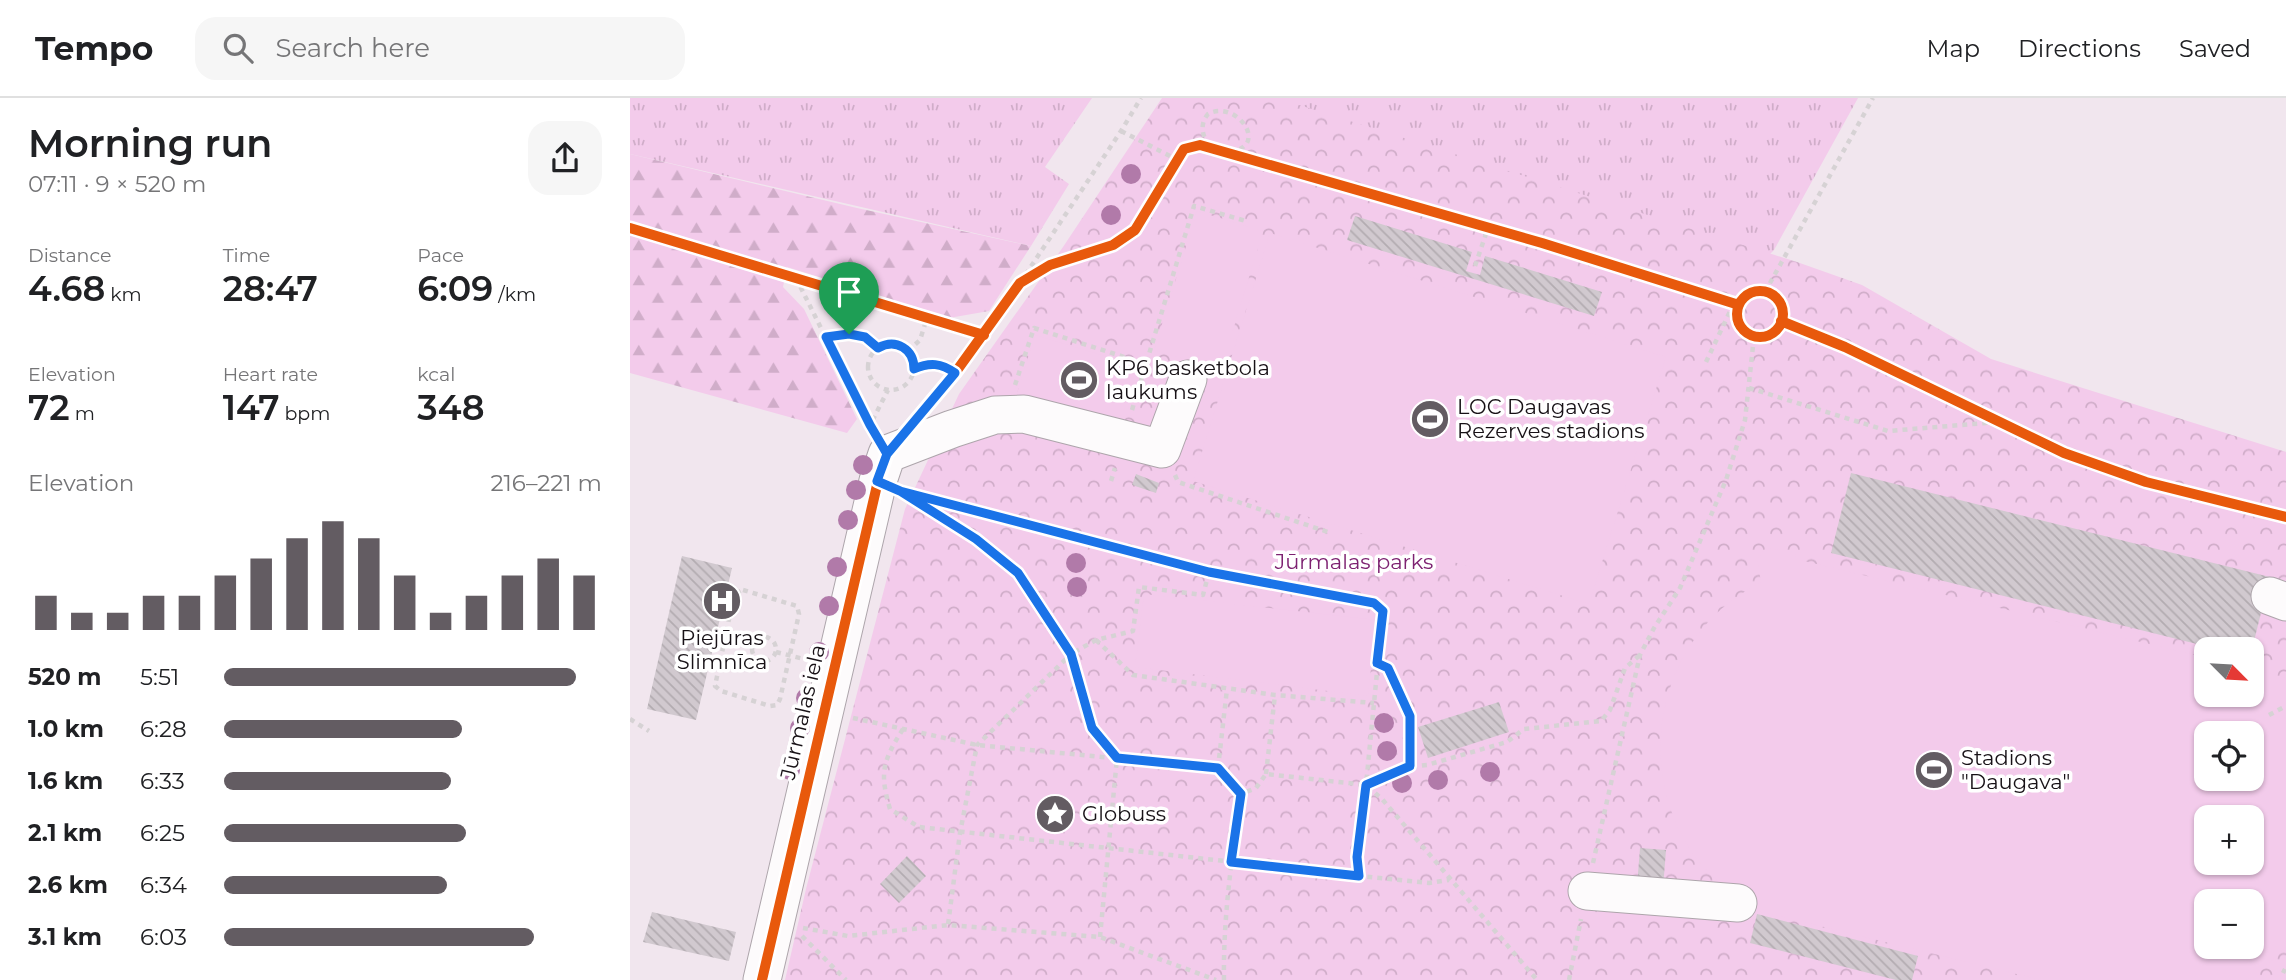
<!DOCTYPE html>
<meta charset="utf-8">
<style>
body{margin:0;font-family:Montserrat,sans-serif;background:#f6f6f6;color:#202124;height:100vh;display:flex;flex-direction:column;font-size:26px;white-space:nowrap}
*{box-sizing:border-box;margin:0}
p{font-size:23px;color:#757577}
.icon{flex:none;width:38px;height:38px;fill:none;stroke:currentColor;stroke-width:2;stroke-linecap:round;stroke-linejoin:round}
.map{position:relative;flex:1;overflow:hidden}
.sheet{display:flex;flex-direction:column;background:#fff;width:630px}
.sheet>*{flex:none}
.needle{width:46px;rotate:114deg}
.controls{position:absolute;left:1564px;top:539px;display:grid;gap:14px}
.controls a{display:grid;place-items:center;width:70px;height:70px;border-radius:14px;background:#fff;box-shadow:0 2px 5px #0004;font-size:35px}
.pin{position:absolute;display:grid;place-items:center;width:60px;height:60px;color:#fff;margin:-72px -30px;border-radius:50% 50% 50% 0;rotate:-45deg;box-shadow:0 0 7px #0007}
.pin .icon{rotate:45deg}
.round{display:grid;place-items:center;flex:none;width:74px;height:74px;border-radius:21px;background:#f6f6f6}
.summary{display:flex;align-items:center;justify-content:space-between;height:119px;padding:0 28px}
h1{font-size:38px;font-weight:600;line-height:52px}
.stats{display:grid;grid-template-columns:repeat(3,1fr);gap:10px;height:119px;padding:7px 28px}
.stats div{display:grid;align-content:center}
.stats b{font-size:35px;font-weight:600}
.stats small{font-size:19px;font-weight:400}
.stats p{font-size:19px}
.chart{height:196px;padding:14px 28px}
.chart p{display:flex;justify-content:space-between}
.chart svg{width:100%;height:126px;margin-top:7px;stroke:#635c62;stroke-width:6}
ul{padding:0 28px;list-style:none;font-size:23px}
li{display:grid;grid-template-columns:112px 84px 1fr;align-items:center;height:52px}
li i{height:18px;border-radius:9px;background:#635c62}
header{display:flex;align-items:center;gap:42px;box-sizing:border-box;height:98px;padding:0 35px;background:#fff;border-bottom:2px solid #e0e0e0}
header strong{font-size:33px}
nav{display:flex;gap:38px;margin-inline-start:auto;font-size:24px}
.search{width:490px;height:63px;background:#f6f6f6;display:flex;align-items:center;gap:18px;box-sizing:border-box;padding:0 24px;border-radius:21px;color:#757577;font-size:26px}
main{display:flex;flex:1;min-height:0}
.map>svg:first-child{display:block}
.grass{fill:url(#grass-tufts)}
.forest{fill:url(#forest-firs)}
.park{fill:url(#park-crowns);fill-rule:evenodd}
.pitch{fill:#f3cbeb;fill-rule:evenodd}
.building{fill:url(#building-back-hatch)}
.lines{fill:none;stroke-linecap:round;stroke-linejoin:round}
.minor-casing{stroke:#ada5ab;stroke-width:39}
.path{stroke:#d6d2d4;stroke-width:4.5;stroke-dasharray:5 5;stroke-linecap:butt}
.minor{stroke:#fdfbfc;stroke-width:37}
.cycleway-casing{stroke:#fff;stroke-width:15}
.cycleway{stroke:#e8590c;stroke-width:10}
.tree{fill:#b17aa9}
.route-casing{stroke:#fff;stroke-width:14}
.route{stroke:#1a73e8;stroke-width:9}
.labels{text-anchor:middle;stroke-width:7;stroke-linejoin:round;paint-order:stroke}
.poi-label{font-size:21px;fill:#171116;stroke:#fff;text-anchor:start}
.park-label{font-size:21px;fill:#7d2171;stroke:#fff}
.street-label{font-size:21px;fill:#171116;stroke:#fff}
</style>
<header>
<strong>Tempo</strong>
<div class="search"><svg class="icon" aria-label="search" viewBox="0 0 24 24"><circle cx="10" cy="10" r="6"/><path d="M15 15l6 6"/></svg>Search here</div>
<nav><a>Map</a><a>Directions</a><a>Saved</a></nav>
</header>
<main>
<section class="sheet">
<div class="summary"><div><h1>Morning run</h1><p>07:11 · 9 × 520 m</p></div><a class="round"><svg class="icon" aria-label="share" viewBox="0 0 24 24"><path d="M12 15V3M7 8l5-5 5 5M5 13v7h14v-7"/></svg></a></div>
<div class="stats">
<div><p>Distance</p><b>4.68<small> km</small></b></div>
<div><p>Time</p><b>28:47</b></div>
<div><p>Pace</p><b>6:09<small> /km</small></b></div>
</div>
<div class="stats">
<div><p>Elevation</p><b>72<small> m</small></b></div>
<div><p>Heart rate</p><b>147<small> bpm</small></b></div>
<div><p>kcal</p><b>348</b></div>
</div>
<div class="chart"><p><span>Elevation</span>216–221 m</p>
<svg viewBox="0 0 160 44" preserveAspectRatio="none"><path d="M5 44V32M15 44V38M25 44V38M35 44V32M45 44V32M55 44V25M65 44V19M75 44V12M85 44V6M95 44V12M105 44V25M115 44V38M125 44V32M135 44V25M145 44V19M155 44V25"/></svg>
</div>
<ul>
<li><b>520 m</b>5:51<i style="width:93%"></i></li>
<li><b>1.0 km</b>6:28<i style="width:63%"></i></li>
<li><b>1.6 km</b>6:33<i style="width:60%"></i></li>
<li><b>2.1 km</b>6:25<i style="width:64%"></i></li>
<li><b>2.6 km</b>6:34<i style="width:59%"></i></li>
<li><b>3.1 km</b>6:03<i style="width:82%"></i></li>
</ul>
</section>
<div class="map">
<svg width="1656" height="882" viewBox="0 0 1656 882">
<defs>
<pattern id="grass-tufts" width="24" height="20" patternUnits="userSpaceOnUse" patternTransform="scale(1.75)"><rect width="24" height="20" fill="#f3cbeb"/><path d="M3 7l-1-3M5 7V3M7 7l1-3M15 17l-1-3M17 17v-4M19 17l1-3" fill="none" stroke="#d0adc9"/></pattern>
<pattern id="forest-firs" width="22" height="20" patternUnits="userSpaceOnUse" patternTransform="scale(1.75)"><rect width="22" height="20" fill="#f3cbeb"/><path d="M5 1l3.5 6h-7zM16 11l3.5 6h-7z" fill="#d0adc9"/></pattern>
<pattern id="park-crowns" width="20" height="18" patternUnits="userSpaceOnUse" patternTransform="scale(1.75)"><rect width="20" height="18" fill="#f3cbeb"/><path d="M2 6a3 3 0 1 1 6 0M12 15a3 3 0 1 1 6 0" fill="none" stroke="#d0adc9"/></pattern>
<pattern id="building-back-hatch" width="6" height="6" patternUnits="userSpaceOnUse" patternTransform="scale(1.75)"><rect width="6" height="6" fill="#d1c9cf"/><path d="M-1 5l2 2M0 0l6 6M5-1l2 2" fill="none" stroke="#b3acb1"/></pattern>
</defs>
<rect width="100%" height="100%" fill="#f1e6ee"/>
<path class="grass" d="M 0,0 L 462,0 L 415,69 L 439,86 L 401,148 L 0,56 Z
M 610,0 L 1228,0 L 1144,152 L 1131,165 Z"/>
<path class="forest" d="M 0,56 L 227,110 L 401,148 L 359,213 L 319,220 L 157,169 L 153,189 L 174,211 L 227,321 L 217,335 L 0,275 Z"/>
<path class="park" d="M 532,0 L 647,0 L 1167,164 L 1232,187 L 1361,261 L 1656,354 L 1656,882 L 155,882 L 176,791 L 275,411 L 329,296 L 433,149 ZM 1577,551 L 1622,551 L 1622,597 L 1577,597 ZM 1577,635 L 1622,635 L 1622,681 L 1577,681 ZM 1577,719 L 1622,719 L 1622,765 L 1577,765 ZM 1577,803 L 1622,803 L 1622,849 L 1577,849 Z"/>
<path class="pitch" d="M 567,113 L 633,133 L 591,272 L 524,252 Z
M 640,135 L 1036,259 L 959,506 L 563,383 Z
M 405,237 L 511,269 L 493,328 L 387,295 Z
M 1136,450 L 1165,454 L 1166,461 L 1577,560 L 1577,597 L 1622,597 L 1622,571 L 1656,580 L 1656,849 L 1639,865 L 1616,882 L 1411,882 L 1129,813 C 1106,799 1084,783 1067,761 C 1012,688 1020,579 1087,515 C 1100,503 1115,493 1131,484 L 1127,461 ZM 1577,635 L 1622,635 L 1622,681 L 1577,681 ZM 1577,719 L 1622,719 L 1622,765 L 1577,765 ZM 1577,803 L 1622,803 L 1622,849 L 1577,849 Z
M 514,496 L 746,522 L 738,598 L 505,569 Z"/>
<path class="building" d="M 725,118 L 842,154 L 836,173 L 850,177 L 855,158 L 972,194 L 964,218 L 717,142 Z
M 1221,375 L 1640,479 L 1622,551 L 1587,551 L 1201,455 Z
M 506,376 L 529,385 L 526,395 L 502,387 Z
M 52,458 L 102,470 L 66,622 L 17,611 Z
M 869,604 L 879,634 L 798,660 L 788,629 Z
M 1010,750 L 1036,752 L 1033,790 L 1007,788 Z
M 277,758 L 296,778 L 269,805 L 250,786 Z
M 22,814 L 106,834 L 99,863 L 13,844 Z
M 1127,816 L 1288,858 L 1282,882 L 1266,882 L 1120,845 Z"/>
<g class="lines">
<g class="minor-casing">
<path id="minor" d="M 1640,498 L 1656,504
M 957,793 L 1108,805
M 132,882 L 248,383 L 257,356 L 322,331 L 365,317 L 394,316 L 532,351 L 558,281"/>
</g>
<path class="path" d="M 491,33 L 546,61
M 588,53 C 574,46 567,29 578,16 C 608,0 644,54 593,54
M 845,168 L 858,130
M 166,180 L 240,328
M 390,185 L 491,33 L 511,0
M 1135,194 L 1243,0
M 196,238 C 217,236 233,234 248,250
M238 269a23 23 0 1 1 46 0a23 23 0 1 1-46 0Z
M 278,253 L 290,242 L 297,220
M 1076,264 L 1104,205
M 284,271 C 300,264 311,265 325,275
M 385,287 L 404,230 L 516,266
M 1119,290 L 1258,333 L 1356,325 L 1363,320
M 300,305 L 354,237
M 502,312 L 564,108 L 616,123
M 238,331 L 258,292
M 545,377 L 548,384 L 701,435
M 481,383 L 485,370
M 274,394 L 579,474
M 277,397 L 346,441 L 388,475 L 441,556 L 347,647 L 330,735 L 318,827
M 113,492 L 167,508 L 169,516 L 150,601 L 147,607 L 140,608 L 91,593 L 85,588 L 103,502 L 106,495 Z
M122 551a12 12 0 1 1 24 0a12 12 0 1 1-24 0Z
M 94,542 L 123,548
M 466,542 L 503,577 L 645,597 L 744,605
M 146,554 L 178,562
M 748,565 L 758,570 L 780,618 L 780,669
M 1639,617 L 1656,608
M 223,620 L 347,647 L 588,670 L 611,696 L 626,690 L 636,676 L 736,687 L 752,701 L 907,882
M 0,621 L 19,633
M 273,631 C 253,663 249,674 260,711 L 289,729 L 729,778
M 588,670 L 597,591
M 636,676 L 645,597
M 736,687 L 727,759 L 729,778 L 799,785 L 819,782
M 963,765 L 1010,557 L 1024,530 L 1050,490 L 1096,382 L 1115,322 L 1124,239
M 173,830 L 218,838 L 318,827 L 470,839 L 586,882
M 172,838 L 216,882
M 470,839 L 487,660 L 462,630 L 441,556 L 466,542 L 503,533 L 509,489 L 573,497 L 579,474 L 744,504 L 753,513 L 736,687 L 780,669 L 797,667 L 877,644 L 894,631 L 971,623 L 980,612 L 995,570 L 1010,557
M 1652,872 L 1656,874
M 594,882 C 593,819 602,758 611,696
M 939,882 L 951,821"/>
<use href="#minor" class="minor"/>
<g class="cycleway-casing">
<path id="cycleway" d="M 0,130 L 354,237
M1107 216a23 23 0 1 1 46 0a23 23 0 1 1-46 0Z
M 1151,223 L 1215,249 L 1434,355 L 1516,384 L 1656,419
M 132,882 L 248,383 L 257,356 L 325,275 L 390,185 L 420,167 L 483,147 L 505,132 L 554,51 L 570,47 L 912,145 L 1109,207"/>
</g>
<use href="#cycleway" class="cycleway"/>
</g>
<g class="tree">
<circle cx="501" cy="76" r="10"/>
<circle cx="481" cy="117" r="10"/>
<circle cx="233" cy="367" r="10"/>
<circle cx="226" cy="392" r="10"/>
<circle cx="218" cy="422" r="10"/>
<circle cx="446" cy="465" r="10"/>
<circle cx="207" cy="469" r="10"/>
<circle cx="447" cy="489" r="10"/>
<circle cx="199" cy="508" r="10"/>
<circle cx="189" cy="554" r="10"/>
<circle cx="176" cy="600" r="10"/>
<circle cx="754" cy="625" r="10"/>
<circle cx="170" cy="630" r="10"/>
<circle cx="757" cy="653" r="10"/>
<circle cx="160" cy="672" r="10"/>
<circle cx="860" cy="674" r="10"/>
<circle cx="808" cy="682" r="10"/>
<circle cx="772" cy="685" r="10"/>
</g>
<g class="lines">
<g class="route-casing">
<path id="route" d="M 219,236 L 196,239 L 240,327 L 257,356 L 247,383 L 270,393 L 346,441 L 388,475 L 441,556 L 462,630 L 487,660 L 588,670 L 611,696 L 601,764 L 729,778 L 727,759 L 736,687 L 780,668 L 780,618 L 758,570 L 747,565 L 753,513 L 744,505 L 579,474 L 270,393 L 247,383 L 257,356 L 325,275 C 311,265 300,264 284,271 C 284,251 266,240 248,250 L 235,239 L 219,236"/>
</g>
<use href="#route" class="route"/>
</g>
<defs>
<g id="stadium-disc" transform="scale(2.0125)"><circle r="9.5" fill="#635c62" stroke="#fff"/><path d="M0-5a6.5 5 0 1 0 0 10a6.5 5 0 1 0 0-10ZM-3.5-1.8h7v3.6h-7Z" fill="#fff"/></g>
<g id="hospital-disc" transform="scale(2.0125)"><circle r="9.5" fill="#635c62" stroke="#fff"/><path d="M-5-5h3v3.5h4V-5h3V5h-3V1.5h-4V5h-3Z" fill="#fff"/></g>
<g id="sight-disc" transform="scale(2.0125)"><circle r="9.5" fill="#635c62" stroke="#fff"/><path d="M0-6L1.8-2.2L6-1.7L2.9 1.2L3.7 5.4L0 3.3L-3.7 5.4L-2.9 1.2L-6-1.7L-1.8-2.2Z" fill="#fff"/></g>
</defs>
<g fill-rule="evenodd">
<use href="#stadium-disc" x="449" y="282"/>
<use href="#stadium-disc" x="800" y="321"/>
<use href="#hospital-disc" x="92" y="503"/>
<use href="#stadium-disc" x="1304" y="672"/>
<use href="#sight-disc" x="425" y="716"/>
</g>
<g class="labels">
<g class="poi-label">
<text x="476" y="277">KP6 basketbola<tspan x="476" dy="24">laukums</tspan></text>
<text x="827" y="316">LOC Daugavas<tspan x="827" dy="24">Rezerves stadions</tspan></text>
<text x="92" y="547" text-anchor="middle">Piejūras<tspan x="92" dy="24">Slimnīca</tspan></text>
<text x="1331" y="667">Stadions<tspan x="1331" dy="24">"Daugava"</tspan></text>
<text x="452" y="723">Globuss</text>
</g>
<g class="park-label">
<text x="724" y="471">Jūrmalas parks</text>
</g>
<g class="street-label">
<text transform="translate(173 614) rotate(-77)" y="7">Jūrmalas iela</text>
</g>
</g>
</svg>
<div class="controls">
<a><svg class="needle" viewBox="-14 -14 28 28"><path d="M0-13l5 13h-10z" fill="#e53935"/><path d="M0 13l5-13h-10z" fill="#757577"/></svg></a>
<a><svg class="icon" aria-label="locate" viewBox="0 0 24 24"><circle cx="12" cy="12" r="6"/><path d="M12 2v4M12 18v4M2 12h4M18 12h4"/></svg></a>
<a>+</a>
<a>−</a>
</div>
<div class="pin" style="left:219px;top:236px;background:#1e9e55"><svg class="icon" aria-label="arrive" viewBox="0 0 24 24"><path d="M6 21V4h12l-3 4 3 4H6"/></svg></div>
</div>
</main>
